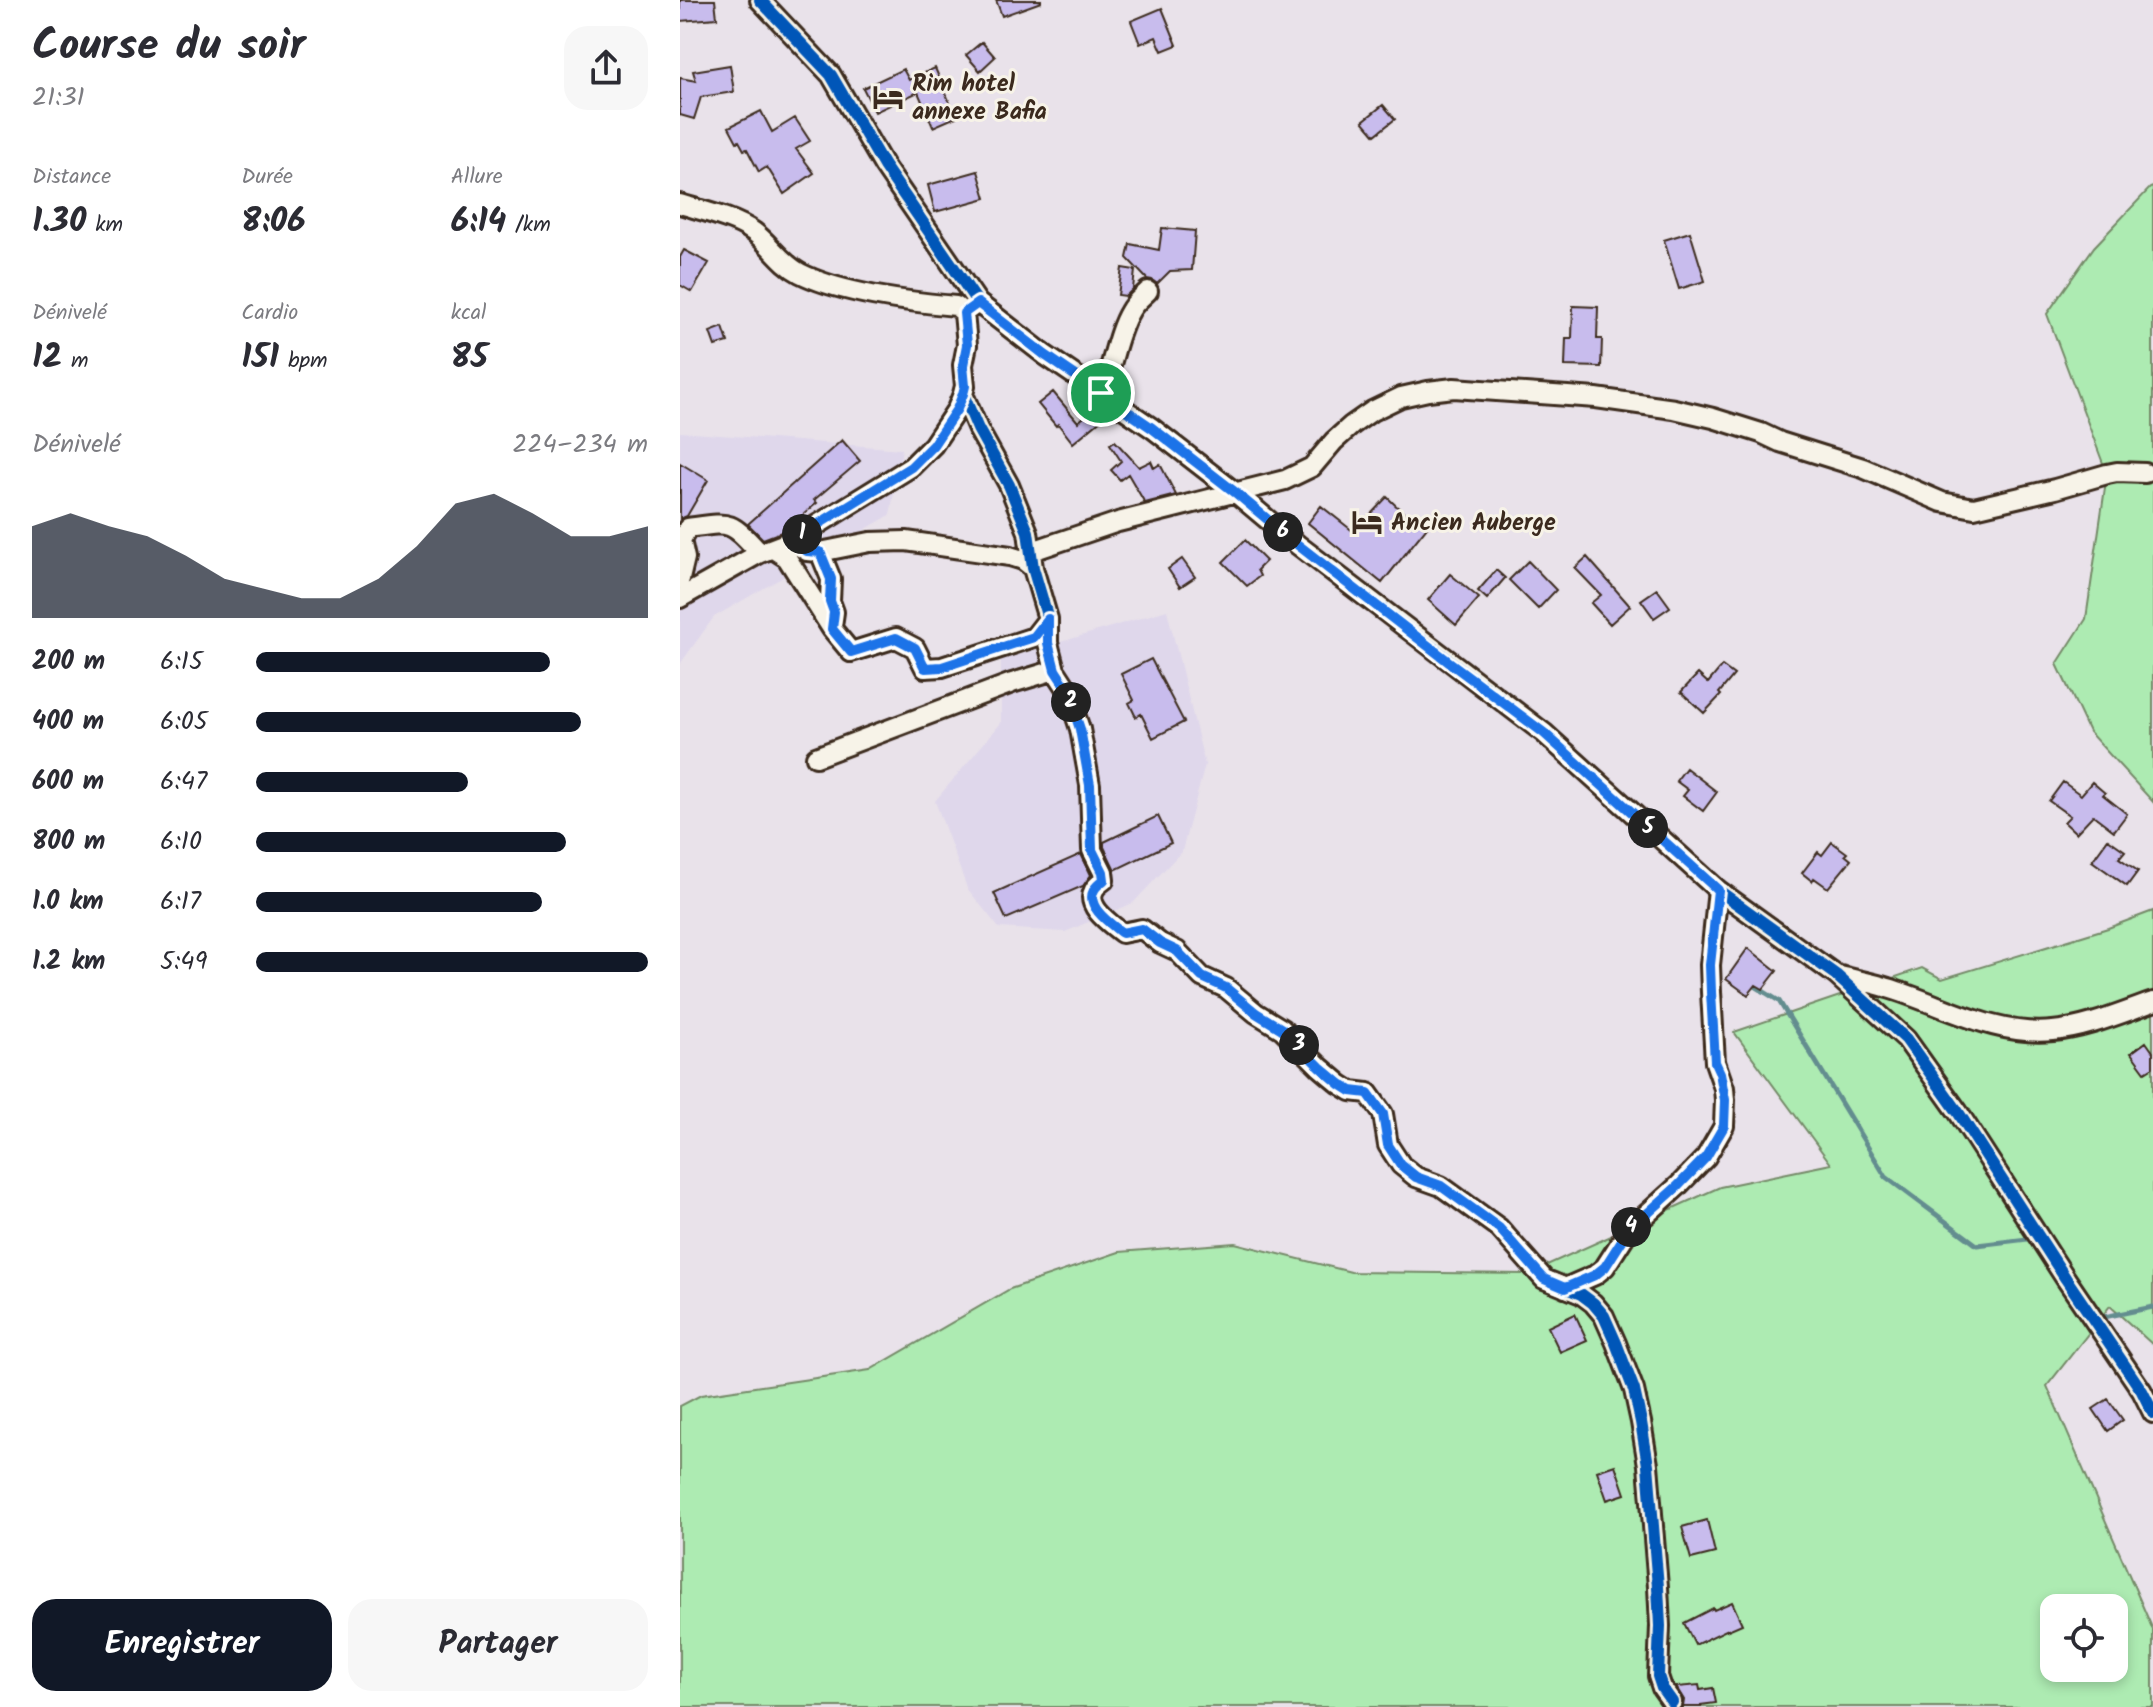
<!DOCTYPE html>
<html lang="fr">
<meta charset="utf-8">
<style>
body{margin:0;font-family:Kalam,sans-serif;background:#f7f7f7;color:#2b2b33;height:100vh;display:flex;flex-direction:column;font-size:30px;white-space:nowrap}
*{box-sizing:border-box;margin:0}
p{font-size:26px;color:#7c7c81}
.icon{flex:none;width:44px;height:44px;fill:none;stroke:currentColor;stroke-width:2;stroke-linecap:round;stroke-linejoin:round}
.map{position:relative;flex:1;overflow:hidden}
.sheet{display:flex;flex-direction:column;background:#fff;width:680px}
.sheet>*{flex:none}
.buttons{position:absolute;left:1360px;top:1594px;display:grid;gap:16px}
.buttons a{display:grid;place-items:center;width:88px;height:88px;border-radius:16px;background:#fff;box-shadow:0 4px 12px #0003;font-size:40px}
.pin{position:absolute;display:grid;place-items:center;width:68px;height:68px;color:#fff;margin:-34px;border:4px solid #fff;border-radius:50%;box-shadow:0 2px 8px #0007}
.km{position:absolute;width:40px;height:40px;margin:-20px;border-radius:50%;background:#222;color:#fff;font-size:22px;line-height:40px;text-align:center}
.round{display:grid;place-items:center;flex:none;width:84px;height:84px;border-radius:24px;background:#f7f7f7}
.head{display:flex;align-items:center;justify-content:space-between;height:136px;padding:0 32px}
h1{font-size:44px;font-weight:600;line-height:60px}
.metrics{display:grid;grid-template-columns:repeat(3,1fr);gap:12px;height:136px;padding:8px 32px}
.metrics div{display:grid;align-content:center}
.metrics b{font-size:34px;font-weight:600}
.metrics small{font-size:22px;font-weight:400}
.metrics p{font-size:22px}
.chart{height:224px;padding:16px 32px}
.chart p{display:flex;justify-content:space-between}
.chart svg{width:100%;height:144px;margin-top:8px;fill:#111827;opacity:.7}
.button{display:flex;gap:16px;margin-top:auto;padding:16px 32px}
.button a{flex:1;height:92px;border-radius:24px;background:#111827;color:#fff;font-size:32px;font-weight:600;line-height:92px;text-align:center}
.button a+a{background:#f7f7f7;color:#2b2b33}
ul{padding:0 32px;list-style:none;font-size:26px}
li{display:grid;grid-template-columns:128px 96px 1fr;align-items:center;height:60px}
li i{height:20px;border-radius:10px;background:#111827}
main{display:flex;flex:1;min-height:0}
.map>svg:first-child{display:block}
.built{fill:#dfd7eb}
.green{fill:#adebb2;stroke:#748a68;stroke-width:2;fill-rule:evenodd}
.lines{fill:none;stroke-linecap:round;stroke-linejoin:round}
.stream{stroke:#648d8f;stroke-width:5}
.building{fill:#c8bced;stroke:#3b2a1e;stroke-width:2}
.minor-casing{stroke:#3b2a1e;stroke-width:24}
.minor{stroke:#f7f3e8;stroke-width:18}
.cycleway-casing{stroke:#f7f3e8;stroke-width:17}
.cycleway{stroke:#0057b8;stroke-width:12}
.route-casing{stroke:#fff;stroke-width:16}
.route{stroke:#1a73e8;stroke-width:10}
.labels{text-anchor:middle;stroke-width:6;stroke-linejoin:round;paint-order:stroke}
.poi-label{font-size:24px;font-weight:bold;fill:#3b2a1e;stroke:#f7f3e8;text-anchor:start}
</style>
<main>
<section class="sheet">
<div class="head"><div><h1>Course du soir</h1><p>21:31</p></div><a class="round"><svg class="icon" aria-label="share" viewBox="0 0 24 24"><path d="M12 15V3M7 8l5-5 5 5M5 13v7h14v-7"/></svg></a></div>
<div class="metrics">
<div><p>Distance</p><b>1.30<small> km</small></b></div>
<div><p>Durée</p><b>8:06</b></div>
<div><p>Allure</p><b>6:14<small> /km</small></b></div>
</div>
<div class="metrics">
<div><p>Dénivelé</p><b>12<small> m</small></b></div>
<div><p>Cardio</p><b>151<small> bpm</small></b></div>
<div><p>kcal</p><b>85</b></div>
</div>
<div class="chart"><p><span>Dénivelé</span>224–234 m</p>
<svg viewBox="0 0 160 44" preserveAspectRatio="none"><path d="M0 44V16L10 12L20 16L30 19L40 25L50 32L60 35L70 38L80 38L90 32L100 22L110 9L120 6L130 12L140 19L150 19L160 16V44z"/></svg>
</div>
<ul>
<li><b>200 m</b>6:15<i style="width:75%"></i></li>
<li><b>400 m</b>6:05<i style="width:83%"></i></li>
<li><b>600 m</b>6:47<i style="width:54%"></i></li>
<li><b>800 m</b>6:10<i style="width:79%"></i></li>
<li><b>1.0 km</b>6:17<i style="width:73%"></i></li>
<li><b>1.2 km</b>5:49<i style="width:100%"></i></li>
</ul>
<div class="button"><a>Enregistrer</a><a>Partager</a></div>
</section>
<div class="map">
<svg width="1473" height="1707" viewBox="0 0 1473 1707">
<rect width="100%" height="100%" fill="#e9e2ea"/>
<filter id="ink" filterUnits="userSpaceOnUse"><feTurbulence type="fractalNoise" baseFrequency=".0125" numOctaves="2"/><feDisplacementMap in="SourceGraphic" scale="16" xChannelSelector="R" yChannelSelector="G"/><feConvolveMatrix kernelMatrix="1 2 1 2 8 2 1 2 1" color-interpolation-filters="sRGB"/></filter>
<g filter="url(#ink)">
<path class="built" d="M 0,432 L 222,449 L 210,515 L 34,617 L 0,664 Z
M 487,610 L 525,765 L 502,851 L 453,903 L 385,932 L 319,928 L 287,888 L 255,801 L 321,723 L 321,660 Z"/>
<path class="green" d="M 1473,187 L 1473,802 L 1409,732 L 1377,664 L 1406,619 L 1427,474 L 1367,314 L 1414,247 L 1470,188 Z
M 1473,911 L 1473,1345 L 1430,1306 L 1367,1386 L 1473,1630 L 1473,1707 L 0,1707 L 0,1406 L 21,1395 L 190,1370 L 330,1289 L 439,1252 L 555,1243 L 671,1272 L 847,1274 L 1040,1187 L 1151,1164 L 1054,1032 L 1242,968 L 1262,979 L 1428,928 ZM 1374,1608 L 1434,1608 L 1434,1668 L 1374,1668 Z"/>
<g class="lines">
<path class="stream" d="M 1075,986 L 1099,1001 L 1206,1177 L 1297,1245 L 1356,1238
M 1419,1318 L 1473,1307"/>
</g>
<path class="building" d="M 0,0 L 35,0 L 37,18 L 0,21 Z
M 316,0 L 361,0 L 361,2 L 322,16 Z
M 482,8 L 497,45 L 482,51 L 476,37 L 460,44 L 451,21 Z
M 302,42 L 315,57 L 300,71 L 286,55 Z
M 50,65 L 54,92 L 21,97 L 14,119 L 0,115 L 0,78 L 16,81 L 13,71 Z
M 255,68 L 276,117 L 253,127 L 238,92 L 195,112 L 183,88 L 223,69 L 229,80 Z
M 703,105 L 715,119 L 695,135 L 683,121 Z
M 81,111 L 92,132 L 115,118 L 130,141 L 116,149 L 134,173 L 104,194 L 87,167 L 79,172 L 67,149 L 64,150 L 59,141 L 57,142 L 49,127 Z
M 298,171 L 306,198 L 255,212 L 248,185 Z
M 482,228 L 515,231 L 512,270 L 490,271 L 477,284 L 472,280 L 467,279 L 447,258 L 450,244 L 479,250 Z
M 1010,232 L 1025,281 L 999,289 L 984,240 Z
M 4,250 L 29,263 L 12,292 L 0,285 L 0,257 Z
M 442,268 L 455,270 L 453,289 L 446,296 L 438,295 Z
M 893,306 L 918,307 L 917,339 L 922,339 L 921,367 L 885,366 L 886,338 L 892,338 Z
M 43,327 L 48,342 L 35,346 L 30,332 Z
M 373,392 L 398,422 L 415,408 L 423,418 L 393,443 L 378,424 L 376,426 L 358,404 Z
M 162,440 L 180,461 L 134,500 L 137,503 L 104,531 L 83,539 L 68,524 Z
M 435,441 L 459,467 L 471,461 L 474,468 L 480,464 L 496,495 L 465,503 L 448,474 L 440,480 L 431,470 L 441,461 L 430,444 Z
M 0,463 L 28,480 L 7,516 L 0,519 Z
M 707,497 L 732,521 L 735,517 L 747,527 L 702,583 L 628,523 L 641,506 L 674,532 Z
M 565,540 L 586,561 L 577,570 L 580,576 L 567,586 L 543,562 Z
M 907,557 L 950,606 L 930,624 L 911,603 L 921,595 L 895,568 Z
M 502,559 L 515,577 L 500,587 L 488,569 Z
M 848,561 L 876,590 L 858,609 L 829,580 Z
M 816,570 L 825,578 L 807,599 L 798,591 Z
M 770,574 L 799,598 L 776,625 L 748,600 Z
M 977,589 L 990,607 L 974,618 L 961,600 Z
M 471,659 L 504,722 L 473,738 L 461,714 L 456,717 L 449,703 L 454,700 L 441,674 Z
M 1042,666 L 1054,675 L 1039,693 L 1041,695 L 1024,713 L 1001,692 L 1018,674 L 1028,683 Z
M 1006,768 L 1037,792 L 1023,811 L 1003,796 L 1008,790 L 996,781 Z
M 1383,782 L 1401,795 L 1412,782 L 1425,793 L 1423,795 L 1447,814 L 1434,831 L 1413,815 L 1396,833 L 1384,822 L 1390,816 L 1369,801 Z
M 478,816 L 491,843 L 435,870 L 424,847 L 424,842 Z
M 1428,839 L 1445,851 L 1439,858 L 1458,871 L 1447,886 L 1412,861 Z
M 1152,842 L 1167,853 L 1165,855 L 1171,860 L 1148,888 L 1134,878 L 1132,881 L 1122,873 L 1138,852 L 1142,855 Z
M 401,854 L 411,875 L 403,886 L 326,919 L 314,893 Z
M 1068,948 L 1097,971 L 1083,989 L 1076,985 L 1068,995 L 1046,979 Z
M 1466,1042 L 1473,1052 L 1473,1067 L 1465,1072 L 1451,1053 Z
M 895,1314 L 907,1340 L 880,1352 L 868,1327 Z
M 1428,1399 L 1443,1420 L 1428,1431 L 1413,1409 Z
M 935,1465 L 945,1494 L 927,1500 L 917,1471 Z
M 1027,1520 L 1035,1553 L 1011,1559 L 1002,1527 Z
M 1052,1602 L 1062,1624 L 1048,1630 L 1048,1629 L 1015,1645 L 1004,1623 L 1033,1608 L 1034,1610 Z
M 1019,1685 L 1020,1690 L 1033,1688 L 1036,1703 L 1021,1705 L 1021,1707 L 1003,1707 L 1004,1700 L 996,1687 Z"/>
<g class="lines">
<g class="minor-casing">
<path id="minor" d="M 80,0 L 151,75 L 204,166 L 298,303 L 365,355 L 472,428 L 556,493 L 618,545 L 864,733 L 1038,890 L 1156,975 L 1226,1039 L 1278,1112 L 1386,1279 L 1462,1391 L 1473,1413
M 0,204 C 23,211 55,218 74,232 C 91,245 101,263 120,273 C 162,294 229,302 276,306 L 284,313 L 292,307
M 284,313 L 287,345 L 283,365 L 285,386 L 283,394 L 298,429 L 329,485 L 348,532 L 353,568 L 368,619 L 368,643 L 375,670 L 386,687 L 400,729 L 410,785 L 412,850 L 423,872 L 424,880 C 420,883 416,886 414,890 C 405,907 431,924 442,933 L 462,929 L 480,943 L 497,951 L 522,977 L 546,988 L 576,1013 L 602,1029 L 640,1067 L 660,1084 L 671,1091 L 688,1093 L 703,1114 L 708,1145 L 721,1165 L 736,1177 L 761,1186 L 819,1228 L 864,1279 L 901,1294 L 913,1303 L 924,1316 L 936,1343 L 954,1390 L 961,1422 L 968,1465 L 978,1587 L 980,1626 L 978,1676 L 982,1688 L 992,1702
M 421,393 C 433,367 436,334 450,311 C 454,303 462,297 468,291
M 111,541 L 127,551 L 140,552 L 190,542 L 226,541 L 330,556 L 343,560 L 353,568
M 93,549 L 107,558 L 152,629 L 171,652 L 216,638 L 235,648 L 245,668 L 262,667 L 354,637 L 368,619
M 352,551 L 438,522 L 605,480 L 632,467 L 654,441 L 672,425 L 692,411 L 721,397 L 748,391 L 774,388 L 916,398 L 994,409 L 1033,418 L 1081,433 L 1100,442 L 1183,468 L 1262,502 L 1294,508 L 1375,489 L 1427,474 L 1437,472 L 1465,473
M 140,552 L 151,579 L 150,601 L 154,612 L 152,626
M 0,579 L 5,558 L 1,540 L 8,528 C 52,522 49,520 80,553
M 0,598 L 80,553 L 111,541 L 231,467 L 253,445 L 277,409 L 283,394
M 136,757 L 332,683 L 375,670
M 1160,976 C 1176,980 1193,983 1208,988 C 1262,1004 1315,1037 1373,1031 C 1407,1028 1441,1013 1473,1002
M 885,1288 L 915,1275 L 925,1267 L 948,1231 L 998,1186 L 1026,1157 L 1044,1126 L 1045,1100 L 1044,1088 L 1035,1062 L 1031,992 L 1030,965 L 1038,890"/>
</g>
<use href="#minor" class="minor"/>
<g class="cycleway-casing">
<path id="cycleway" d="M 80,0 L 151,75 L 204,166 L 298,303 L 365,355 L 472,428 L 556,493 L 618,545 L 864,733 L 1038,890 L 1156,975 L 1226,1039 L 1278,1112 L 1386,1279 L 1462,1391 L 1473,1413
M 284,313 L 287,345 L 283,365 L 285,386 L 283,394 L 298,429 L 329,485 L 348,532 L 353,568 L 368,619 L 368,643 L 375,670 L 386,687 L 400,729 L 410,785 L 412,850 L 423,872 L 424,880 C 420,883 416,886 414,890 C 405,907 431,924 442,933 L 462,929 L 480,943 L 497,951 L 522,977 L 546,988 L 576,1013 L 602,1029 L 640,1067 L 660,1084 L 671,1091 L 688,1093 L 703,1114 L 708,1145 L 721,1165 L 736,1177 L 761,1186 L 819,1228 L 864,1279 L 901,1294 L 913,1303 L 924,1316 L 936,1343 L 954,1390 L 961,1422 L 968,1465 L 978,1587 L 980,1626 L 978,1676 L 982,1688 L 992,1702"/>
</g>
<use href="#cycleway" class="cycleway"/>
</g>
</g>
<g class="lines" filter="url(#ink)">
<g class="route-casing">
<path id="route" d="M 298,303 L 365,355 L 472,428 L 556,493 L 618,545 L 769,662 L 864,733 L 1038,890 L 1030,965 L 1031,992 L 1035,1062 L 1040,1073 L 1045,1100 L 1044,1126 L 1026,1157 L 998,1186 L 948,1231 L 925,1267 L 915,1275 L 885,1288 L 864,1279 L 819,1228 L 761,1186 L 736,1177 L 721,1165 L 708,1145 L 703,1114 L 688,1093 L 671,1091 L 660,1084 L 640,1067 L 602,1029 L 576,1013 L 546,988 L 522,977 L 497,951 L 480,943 L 462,929 L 442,933 C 431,924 405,907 414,890 C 416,886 420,883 424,880 L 423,872 L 412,850 L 410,785 L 400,729 L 386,687 L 375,670 L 368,643 L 368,619 L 354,637 L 262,667 L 245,668 L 235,648 L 216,638 L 171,652 L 152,629 L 154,612 L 150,601 L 151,579 L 140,552 L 127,551 L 111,541 L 231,467 L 253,445 L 277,409 L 283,394 L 285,386 L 283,365 L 287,345 L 284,313 Z"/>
</g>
<use href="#route" class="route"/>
</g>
<defs>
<g id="hotel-bare" transform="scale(2.4)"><path d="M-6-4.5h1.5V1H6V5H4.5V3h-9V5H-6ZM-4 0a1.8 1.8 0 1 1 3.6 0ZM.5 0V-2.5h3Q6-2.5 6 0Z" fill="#3b2a1e" stroke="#f7f3e8" stroke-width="2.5" paint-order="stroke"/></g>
</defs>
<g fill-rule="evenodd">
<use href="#hotel-bare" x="208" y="97"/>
<use href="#hotel-bare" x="687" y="522"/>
</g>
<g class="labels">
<g class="poi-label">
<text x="232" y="91">Rim hotel<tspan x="232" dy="28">annexe Bafia</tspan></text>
<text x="711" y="530">Ancien Auberge</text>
</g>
</g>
</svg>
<div class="buttons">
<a><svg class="icon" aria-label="locate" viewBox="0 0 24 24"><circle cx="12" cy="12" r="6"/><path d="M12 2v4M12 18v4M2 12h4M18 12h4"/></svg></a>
</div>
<div class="pin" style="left:421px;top:393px;background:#1e9e55"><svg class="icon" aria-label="arrive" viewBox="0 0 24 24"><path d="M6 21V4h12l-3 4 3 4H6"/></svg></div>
<b class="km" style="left:122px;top:534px">1</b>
<b class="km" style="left:391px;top:702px">2</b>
<b class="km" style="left:619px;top:1045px">3</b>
<b class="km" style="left:951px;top:1227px">4</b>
<b class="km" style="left:968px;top:828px">5</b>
<b class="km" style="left:603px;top:532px">6</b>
</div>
</main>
